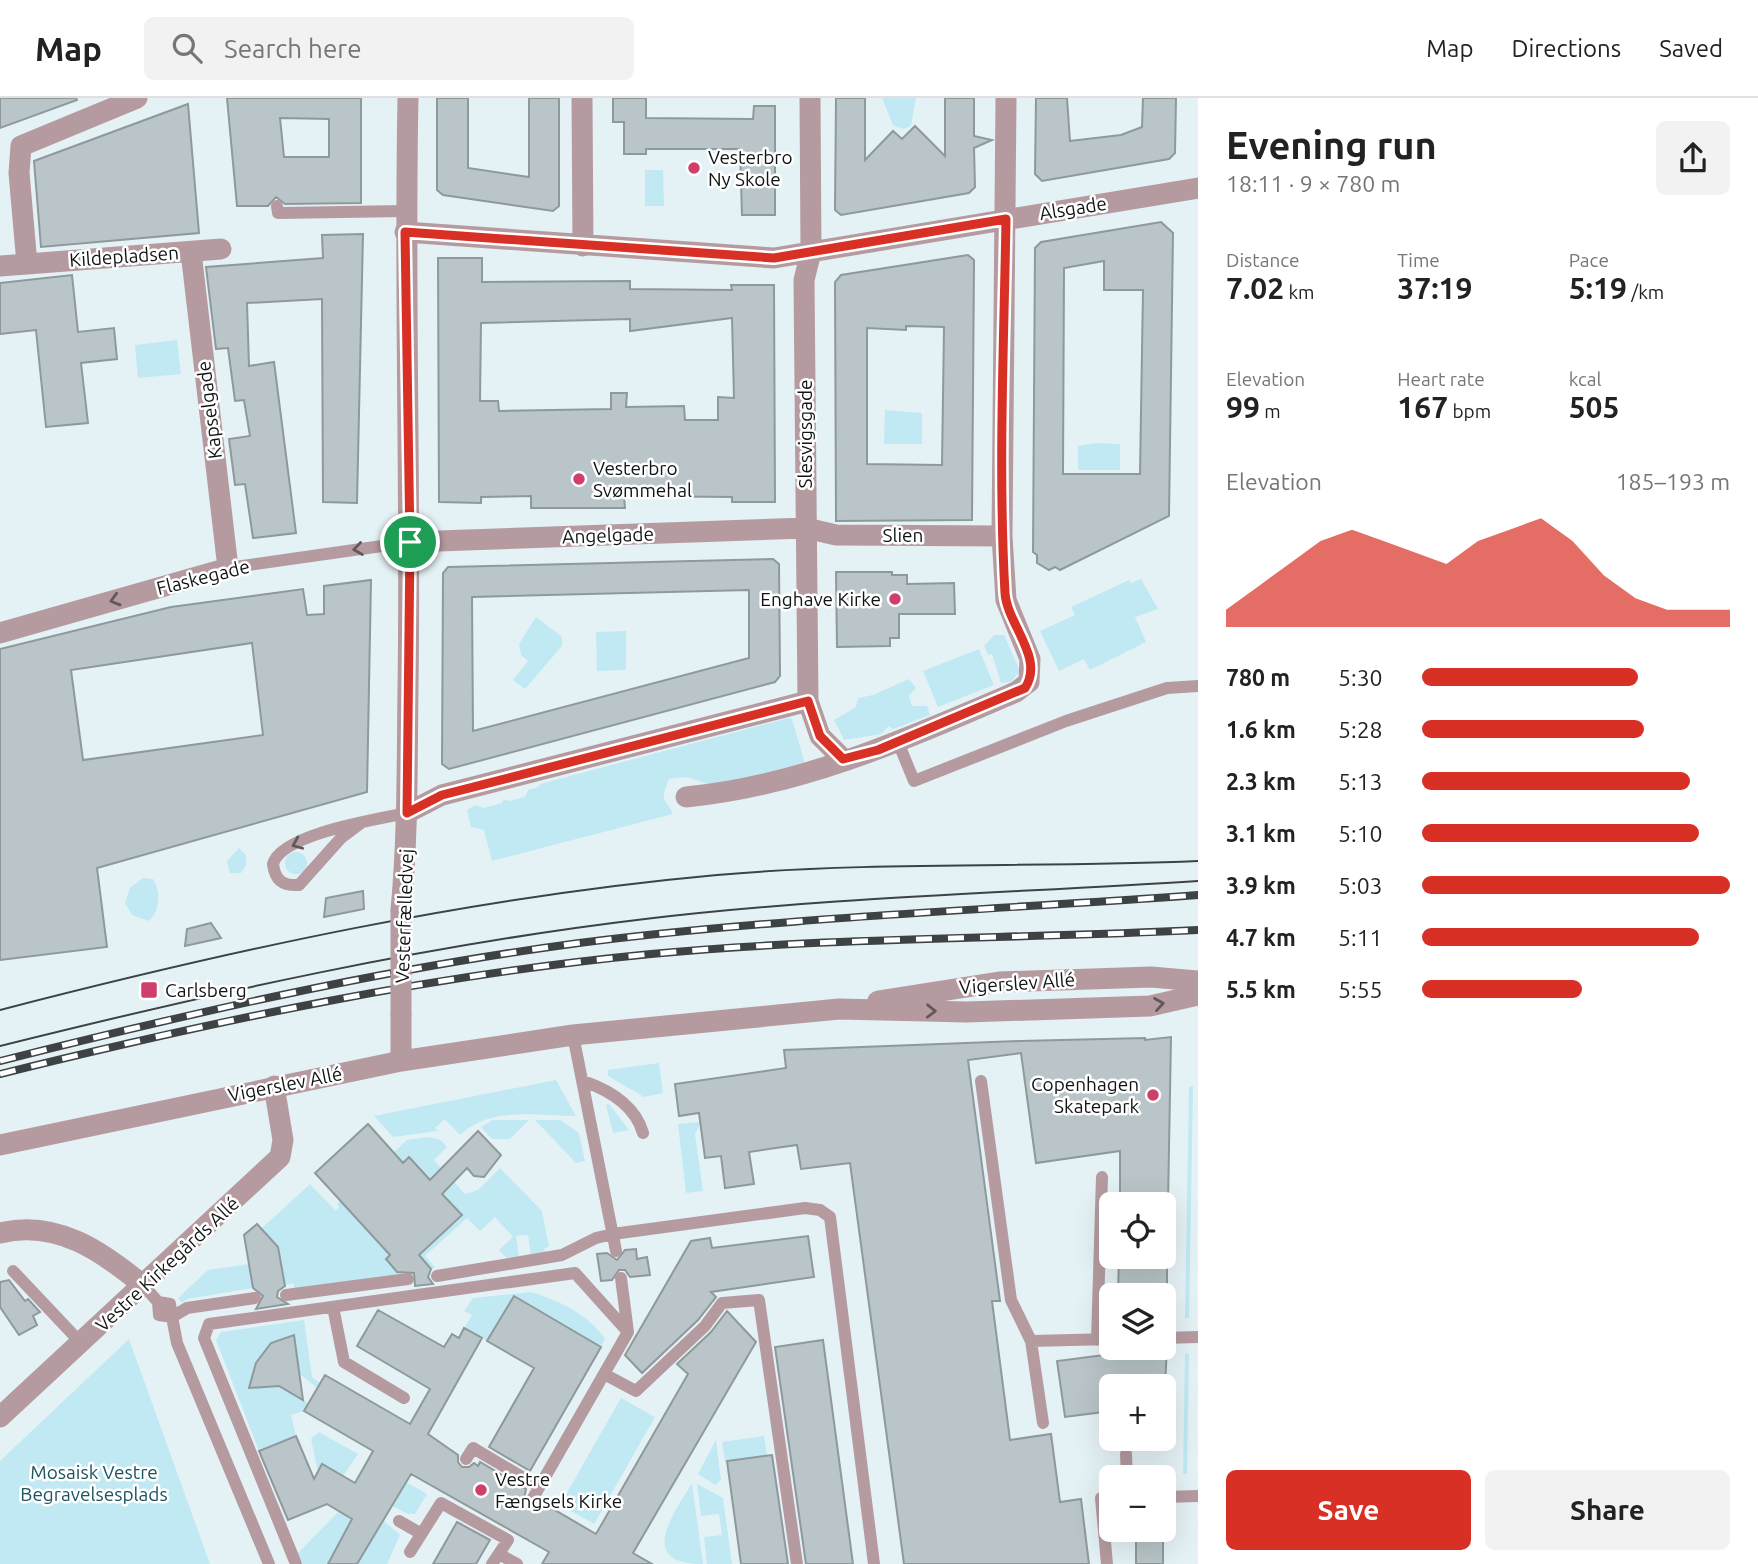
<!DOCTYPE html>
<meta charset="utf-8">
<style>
body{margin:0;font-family:Ubuntu,sans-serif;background:#f2f2f2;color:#222;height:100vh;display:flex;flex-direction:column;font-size:26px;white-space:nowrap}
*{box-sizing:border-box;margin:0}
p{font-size:23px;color:#767676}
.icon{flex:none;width:38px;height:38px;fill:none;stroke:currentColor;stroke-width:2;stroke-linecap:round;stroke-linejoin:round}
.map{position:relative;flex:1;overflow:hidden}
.sheet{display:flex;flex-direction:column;background:#fff;width:560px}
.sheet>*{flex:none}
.controls{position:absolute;left:1099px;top:1094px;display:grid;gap:14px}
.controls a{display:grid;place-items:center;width:77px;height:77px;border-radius:10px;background:#fff;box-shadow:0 7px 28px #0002;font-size:35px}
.pin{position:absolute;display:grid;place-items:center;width:60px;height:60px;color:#fff;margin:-30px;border:4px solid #fff;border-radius:50%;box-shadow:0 2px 7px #0007}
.round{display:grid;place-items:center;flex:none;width:74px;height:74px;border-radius:10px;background:#f2f2f2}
.overview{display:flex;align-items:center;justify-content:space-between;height:119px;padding:0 28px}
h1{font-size:38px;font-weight:700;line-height:52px}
.figures{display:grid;grid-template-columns:repeat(3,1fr);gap:10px;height:119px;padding:7px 28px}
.figures div{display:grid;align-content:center}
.figures b{font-size:30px;font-weight:700}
.figures small{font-size:19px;font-weight:400}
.figures p{font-size:19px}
.chart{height:196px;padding:14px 28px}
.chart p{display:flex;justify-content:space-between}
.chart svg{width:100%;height:126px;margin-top:7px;fill:#d93025;opacity:.7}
.action{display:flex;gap:14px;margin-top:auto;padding:14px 28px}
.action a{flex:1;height:80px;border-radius:10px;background:#d93025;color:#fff;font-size:28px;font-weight:700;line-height:80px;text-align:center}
.action a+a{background:#f2f2f2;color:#222}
ul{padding:0 28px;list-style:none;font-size:23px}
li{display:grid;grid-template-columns:112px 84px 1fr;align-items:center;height:52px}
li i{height:18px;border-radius:9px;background:#d93025}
header{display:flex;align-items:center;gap:42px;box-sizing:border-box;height:98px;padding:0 35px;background:#fff;border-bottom:2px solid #e0e0e0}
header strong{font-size:33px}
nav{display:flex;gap:38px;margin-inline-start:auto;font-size:24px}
.search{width:490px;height:63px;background:#f2f2f2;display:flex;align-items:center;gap:18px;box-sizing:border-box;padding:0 24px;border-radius:10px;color:#767676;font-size:26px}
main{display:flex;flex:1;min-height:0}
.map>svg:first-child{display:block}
.green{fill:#c0e9f3}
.building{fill:#b9c5c8;stroke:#8e999c;stroke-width:2;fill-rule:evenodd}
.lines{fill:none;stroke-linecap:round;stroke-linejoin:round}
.service{stroke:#b59b9f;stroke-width:12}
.minor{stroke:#b59b9f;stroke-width:21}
.tertiary{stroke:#b59b9f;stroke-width:21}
.tram{stroke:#3d4344;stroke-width:2}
.rail-casing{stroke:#3d4344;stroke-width:8}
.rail{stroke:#fff;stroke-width:5;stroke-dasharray:16;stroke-linecap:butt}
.tertiary-bridge{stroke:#b59b9f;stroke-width:21}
.oneway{stroke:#62585a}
.route-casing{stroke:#fff;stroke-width:14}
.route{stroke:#d93025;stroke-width:9}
.poi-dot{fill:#ce406b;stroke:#fff;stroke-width:2.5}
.labels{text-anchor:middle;stroke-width:5;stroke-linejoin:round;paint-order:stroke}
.poi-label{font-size:19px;fill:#101415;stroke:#fff;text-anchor:start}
.street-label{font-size:19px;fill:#101415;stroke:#fff}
.park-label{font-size:19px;fill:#1b535e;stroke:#fff}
</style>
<header>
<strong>Map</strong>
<div class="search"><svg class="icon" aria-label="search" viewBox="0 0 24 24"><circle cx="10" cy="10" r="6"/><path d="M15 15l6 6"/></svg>Search here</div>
<nav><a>Map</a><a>Directions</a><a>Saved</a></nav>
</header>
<main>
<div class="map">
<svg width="1198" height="1466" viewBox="0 0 1198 1466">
<rect width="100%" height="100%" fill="#e5f2f5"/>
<path class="green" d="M 882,0 L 916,0 L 911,28 L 903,31 L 893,27 Z
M 645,72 L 663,72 L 664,108 L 645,108 Z
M 177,242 L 181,276 L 138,280 L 135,247 Z
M 885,312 L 922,315 L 922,346 L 884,346 Z
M 1096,345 L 1120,346 L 1120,372 L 1078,372 L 1078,348 Z
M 1141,481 L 1158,511 L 1135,519 L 1146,544 L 1090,572 L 1084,561 L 1059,573 L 1040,533 L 1075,517 L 1071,509 L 1129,482 L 1131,485 Z
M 536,519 L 562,539 L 562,548 L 525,591 L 513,582 L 528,563 L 521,557 L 519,546 Z
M 626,533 L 626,572 L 597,573 L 596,534 Z
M 994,537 L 1004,537 L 1020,573 L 1011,584 L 1001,585 L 992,556 L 988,557 L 984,548 Z
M 979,551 L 994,587 L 938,609 L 923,573 Z
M 909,581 L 916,590 L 909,598 L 912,608 L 927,608 L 930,617 L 893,631 L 889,628 L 881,636 L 844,642 L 834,622 L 856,609 L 858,600 L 873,597 Z
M 788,620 L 792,621 L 806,669 L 726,692 L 686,679 L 669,681 C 659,706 665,698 673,716 L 492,763 L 484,732 L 471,729 L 467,712 L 476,707 L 483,710 L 502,705 L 503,701 L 509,703 L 525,699 L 528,692 L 539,689 L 540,686 Z
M 239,750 L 246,757 L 246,768 L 241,775 L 230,775 L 227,763 Z
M285 765a11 11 0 1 1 22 0a11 11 0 1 1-22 0Z
M 143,780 L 153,781 C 161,794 160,812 149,823 L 132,817 L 125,805 L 130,790 Z
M 659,965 L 663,995 L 644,999 L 608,978 L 608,972 Z
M 556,982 L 576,1018 C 536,1018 489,1008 460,1037 L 445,1021 L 435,1030 L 438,1033 L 393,1039 L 374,1018 Z
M 1193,988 L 1189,1220 L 1185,1220 L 1189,989 Z
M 609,1006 L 629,1032 L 613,1035 L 606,1007 Z
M 493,1022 L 529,1022 L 510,1041 L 492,1041 L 481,1029 Z
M 535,1022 L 560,1022 L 579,1035 L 585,1063 L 576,1065 Z
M 701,1024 L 695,1036 L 703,1093 L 686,1095 L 678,1026 Z
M 429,1039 L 441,1042 L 447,1049 L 434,1062 L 465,1096 L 478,1092 L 500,1070 L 542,1113 L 549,1149 L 544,1150 L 545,1154 L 531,1156 L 528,1137 L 516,1138 L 519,1158 L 507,1160 L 499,1152 L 513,1139 L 495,1119 L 480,1133 L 467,1120 L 425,1158 L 435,1169 L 432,1172 L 419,1157 L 462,1117 L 409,1060 L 350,1114 L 390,1157 L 386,1162 L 405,1178 L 295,1192 L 293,1185 L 285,1187 L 278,1149 L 261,1131 L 310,1086 L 336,1113 L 339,1109 L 337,1106 L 407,1042 Z
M 249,1166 L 253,1190 L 187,1201 L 182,1205 L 178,1200 L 208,1172 Z
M 531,1194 C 560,1203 587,1215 605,1241 L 601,1249 L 514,1198 L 487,1243 L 464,1230 L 472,1217 L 464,1213 L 473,1200 Z
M 304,1222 L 312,1279 L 320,1285 L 317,1290 L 300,1276 L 294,1237 C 263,1248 257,1258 249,1289 L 290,1288 L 288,1293 L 308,1305 L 304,1313 L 291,1317 L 296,1338 L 259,1353 L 216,1242 L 221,1234 Z
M 129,1241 L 210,1466 L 0,1466 L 0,1363 Z
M 1185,1255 L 1189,1256 L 1187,1376 L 1183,1376 Z
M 621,1300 L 655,1319 L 594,1426 L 560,1407 Z
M 319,1334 L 358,1356 L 339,1384 L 333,1383 L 338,1375 L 323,1367 L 318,1374 L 311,1341 Z
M 764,1338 L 767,1358 L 725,1364 L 722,1344 Z
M 716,1342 L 721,1382 L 715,1387 L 698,1376 Z
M 406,1384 L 427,1396 L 415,1416 L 408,1416 L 392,1408 Z
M 692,1385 L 703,1466 C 636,1466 673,1417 692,1385 Z
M 697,1386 L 723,1400 L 732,1466 L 707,1466 L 704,1439 L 722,1437 L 719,1416 L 701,1418 Z
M 339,1413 L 352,1421 L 328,1466 L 303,1466 L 298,1455 Z
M 384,1423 L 400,1437 L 387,1466 L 357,1466 Z"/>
<path class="building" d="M 0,0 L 76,0 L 77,2 L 0,30 Z
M 227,0 L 361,0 L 361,105 L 285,106 L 276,99 L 268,108 L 237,108 ZM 280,20 L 329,21 L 329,59 L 284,59 Z
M 437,0 L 468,0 L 468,70 L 529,79 L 529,0 L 559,0 L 559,108 L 553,113 L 443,97 L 437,92 Z
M 613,0 L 646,0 L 646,20 L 753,21 L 754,8 L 775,8 L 775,117 L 742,117 L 740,51 L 646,51 L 646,56 L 624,56 L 624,24 L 613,24 Z
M 836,0 L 865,0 L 865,62 L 893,33 L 902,41 L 915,28 L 945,58 L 945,0 L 974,0 L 974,38 L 992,42 L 974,50 L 975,89 L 969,95 L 841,117 L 835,112 Z
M 1036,0 L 1067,0 L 1070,43 L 1121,37 L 1142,29 L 1143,0 L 1176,0 L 1175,55 L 1169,61 L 1042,83 L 1035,76 Z
M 188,6 L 199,135 L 41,149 L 34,63 Z
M 1161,124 L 1173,135 L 1169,418 L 1060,472 L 1055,469 L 1049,472 L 1037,465 L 1037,457 L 1033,454 L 1035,150 L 1041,144 ZM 1104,163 L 1104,192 L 1143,192 L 1140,376 L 1063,376 L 1064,170 Z
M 363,136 L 357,405 L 323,404 L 322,201 L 247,205 L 249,268 L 274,264 L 296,435 L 253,440 L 245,386 L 235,387 L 229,341 L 250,338 L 244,302 L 235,303 L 228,250 L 216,251 L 206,169 L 323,160 L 322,137 Z
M 968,157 L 974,162 L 972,422 L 836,423 L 835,184 L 841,177 ZM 906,228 L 944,229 L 942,367 L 867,366 L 867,230 L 906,232 Z
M 438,160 L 482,160 L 482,184 L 630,183 L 630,191 L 732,192 L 731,187 L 774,187 L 775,404 L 732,404 L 732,399 L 624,398 L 625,410 L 531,410 L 531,398 L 481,399 L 481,405 L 439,404 ZM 732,220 L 734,300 L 718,299 L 718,322 L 685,322 L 684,308 L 626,309 L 627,295 L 611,295 L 611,311 L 499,313 L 498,303 L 480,303 L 481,225 L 630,221 L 630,233 Z
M 72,177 L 78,234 L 114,230 L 117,261 L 81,265 L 88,325 L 46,329 L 36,232 L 0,236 L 0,185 Z
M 773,461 L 779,466 L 780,578 L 775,584 L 449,671 L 442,666 L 443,475 L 448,469 ZM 749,492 L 749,560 L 473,633 L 472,499 Z
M 836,474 L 892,474 L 892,477 L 907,477 L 907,486 L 954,485 L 955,516 L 899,516 L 899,540 L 890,540 L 890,548 L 837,549 Z
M 371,482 L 367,694 L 97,770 L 107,849 L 0,862 L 0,551 L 171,509 L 303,491 L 307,517 L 324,516 L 324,488 ZM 252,545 L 263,637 L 83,662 L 71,572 Z
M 363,793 L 364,811 L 324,819 L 326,800 Z
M 211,825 L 221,840 L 185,848 L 187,831 Z
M 1171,939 L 1168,1106 L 1120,1106 L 1120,1053 L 1036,1065 L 1021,955 L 968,962 L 1000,1203 L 992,1203 L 1010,1342 L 1051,1336 L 1060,1404 L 1081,1401 L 1089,1466 L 904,1466 L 850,1065 L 801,1071 L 797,1047 L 749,1054 L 754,1086 L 725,1090 L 721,1058 L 705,1060 L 699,1015 L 679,1018 L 675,986 L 786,970 L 784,952 L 1020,943 L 1145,940 L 1145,942 Z
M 368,1026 L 403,1065 L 409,1059 L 430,1082 L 478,1033 L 501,1057 L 484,1079 L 474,1078 L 467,1070 L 442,1096 L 462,1117 L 419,1157 L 431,1171 L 428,1179 L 433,1186 L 415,1188 L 414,1175 L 397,1174 L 386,1161 L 390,1157 L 315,1075 Z
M 257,1126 L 278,1149 L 285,1188 L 278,1193 L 277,1199 L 288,1206 L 256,1211 L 263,1198 L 253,1190 L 244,1137 Z
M 808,1138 L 814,1179 L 711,1194 L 716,1199 L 698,1222 L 642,1275 L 625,1257 L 691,1143 L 710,1140 L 712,1150 Z
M 636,1151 L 637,1161 L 647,1159 L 650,1177 L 630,1179 L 625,1172 L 619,1172 L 612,1182 L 601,1183 L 597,1156 L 607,1155 L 617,1162 L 625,1152 Z
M 1119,1158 L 1167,1158 L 1167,1197 L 1118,1197 Z
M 9,1182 L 25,1203 L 28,1201 L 40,1214 L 33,1218 L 37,1227 L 19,1237 L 0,1209 L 0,1184 Z
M 514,1198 L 601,1249 L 530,1373 L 489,1349 L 534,1270 L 487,1243 Z
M 378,1212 L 444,1249 L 452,1236 L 459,1240 L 464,1230 L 482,1240 L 428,1336 L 458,1357 L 458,1364 L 462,1369 L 469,1369 L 474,1365 L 478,1368 L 480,1364 L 526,1391 L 524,1401 L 528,1407 L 534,1409 L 541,1404 L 596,1436 L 688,1276 L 677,1266 L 711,1234 L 727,1213 L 756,1244 L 633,1455 L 652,1466 L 542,1466 L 549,1454 L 411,1376 L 357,1466 L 328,1466 L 352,1421 L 327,1406 L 288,1422 L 259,1353 L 296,1338 L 314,1381 L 322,1366 L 355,1385 L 373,1353 L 304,1313 L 325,1277 L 410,1326 L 430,1291 L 357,1248 Z
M 294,1237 L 303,1302 L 279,1288 L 249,1290 L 256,1265 L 271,1245 Z
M 823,1242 L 853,1466 L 806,1466 L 775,1249 Z
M 1167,1249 L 1165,1288 L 1111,1288 L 1111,1313 L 1065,1319 L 1057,1263 Z
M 772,1357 L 788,1466 L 741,1466 L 727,1363 Z
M 457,1424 L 490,1442 L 476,1466 L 433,1466 Z
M 1136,1432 L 1163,1432 L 1163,1466 L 1136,1466 Z"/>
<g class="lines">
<path class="service" d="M 277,108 L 278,115 L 405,113
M 228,470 L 410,444
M 898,644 L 914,683 L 1066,623 L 1167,590 L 1198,588
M 361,725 L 341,740 L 299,787 C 282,788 275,782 273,766 C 281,736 378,721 407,715
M 573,937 L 616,1153
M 583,983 C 609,992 635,1007 643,1035
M 981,983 L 1011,1202 L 1031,1243 L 1043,1325
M 13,1173 L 81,1245
M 437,1178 L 562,1157 L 596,1140 L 613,1136 L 805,1110 L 820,1112 L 830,1119 L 874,1466
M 144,1188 L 158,1204 L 159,1217 L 172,1219 L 170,1206 L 158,1204
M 286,1197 L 408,1181
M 255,1200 L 187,1210 L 172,1219 L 177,1245 L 269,1466
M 333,1209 L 344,1264 L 404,1300
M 1164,1240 L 1198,1239
M 1097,1242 L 1102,1079
M 1031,1243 L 1111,1241
M 604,1276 L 636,1293 L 705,1228 L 722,1205 L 759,1202 L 797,1466
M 1126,1356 L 1127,1379
M 466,1361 L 473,1350 L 539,1389
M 1164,1399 L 1198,1398
M 533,1400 L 628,1234 L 621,1180
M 399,1423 L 420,1435
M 410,1454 L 441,1405 L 508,1442 L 492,1466
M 499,1456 L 517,1466
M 296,1466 L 204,1240 L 209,1226 L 575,1175 L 628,1234
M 1107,1466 L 1101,1400 L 1111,1400"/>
<path class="minor" d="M 582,0 L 583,148
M 810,0 L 811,154 L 804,182 L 808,603 L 820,638 L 843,661
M 405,134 L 774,160 L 1198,90
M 27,166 L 221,151
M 0,168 L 27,166 L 19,75 L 21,48 L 137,0
M 410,444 L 806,430 L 836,437 L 1002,438
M 0,535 L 228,470 L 191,154
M 686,699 C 802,688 911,639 1016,594 L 1029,584 L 1030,561 L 1006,502 L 1002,438 L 1006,0
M 407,715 L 442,697 L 808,603
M 0,1135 C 57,1121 103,1154 144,1188
M 0,1319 L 280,1059 L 283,1042 L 274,988"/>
<path class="tertiary" d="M 401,812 C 408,738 407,664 408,589 C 411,393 404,196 408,0
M 878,903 L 999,884 L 1151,879 L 1198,883
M 401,963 L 401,917
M 0,1047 L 401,963 L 573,937 L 839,911 L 967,914 L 1150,908 L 1198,897"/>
<path class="tram" d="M 0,912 C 236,851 474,799 717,777 C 877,763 1038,770 1198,763
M 0,948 C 213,895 426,847 645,821 C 829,799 1014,795 1198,783"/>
<g class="rail-casing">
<path id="rail" d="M 0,963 C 191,915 383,871 579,845 C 785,819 991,812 1198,797
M 0,976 C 214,923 431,877 651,856 C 833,839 1016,841 1198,832"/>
</g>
<use href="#rail" class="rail"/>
<path class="tertiary-bridge" d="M 401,812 L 401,917"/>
</g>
<defs><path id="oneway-chevron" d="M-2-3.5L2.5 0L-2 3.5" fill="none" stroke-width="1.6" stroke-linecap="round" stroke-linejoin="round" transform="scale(1.75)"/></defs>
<g class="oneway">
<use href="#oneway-chevron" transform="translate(358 451) rotate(172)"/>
<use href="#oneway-chevron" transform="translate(115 502) rotate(164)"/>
<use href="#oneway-chevron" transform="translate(297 746) rotate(157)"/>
<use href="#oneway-chevron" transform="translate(1159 906) rotate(-9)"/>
<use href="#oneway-chevron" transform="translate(931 913) rotate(1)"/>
</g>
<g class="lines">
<g class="route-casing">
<path id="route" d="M 1006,121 C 1004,245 998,371 1005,495 C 1007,526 1045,560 1025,590 L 878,652 L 843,661 L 820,638 L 808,603 L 442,697 L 407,715 L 410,444 L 405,134 L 774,160 Z"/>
</g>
<use href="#route" class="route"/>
</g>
<g class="poi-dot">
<circle cx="694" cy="70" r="7"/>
<circle cx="579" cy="381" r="7"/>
<circle cx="895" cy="501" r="7"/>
<rect x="140" y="883" width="18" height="18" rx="3.5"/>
<circle cx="1153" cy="997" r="7"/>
<circle cx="481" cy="1392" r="7"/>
</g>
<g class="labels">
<g class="poi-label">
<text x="708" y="66">Vesterbro<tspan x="708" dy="22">Ny Skole</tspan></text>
<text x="593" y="377">Vesterbro<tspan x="593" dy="22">Svømmehal</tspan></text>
<text x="881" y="508" text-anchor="end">Enghave Kirke</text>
<text x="165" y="899">Carlsberg</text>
<text x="1139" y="993" text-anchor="end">Copenhagen<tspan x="1139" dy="22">Skatepark</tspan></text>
<text x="495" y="1388">Vestre<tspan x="495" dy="22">Fængsels Kirke</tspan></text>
</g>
<g class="street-label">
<text transform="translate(1073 110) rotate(-9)" y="7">Alsgade</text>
<text transform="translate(124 158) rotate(-4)" y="7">Kildepladsen</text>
<text transform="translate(209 312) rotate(-97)" y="7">Kapselgade</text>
<text transform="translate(805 336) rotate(-90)" y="7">Slesvigsgade</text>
<text transform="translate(608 437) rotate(-2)" y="7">Angelgade</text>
<text x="903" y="444">Slien</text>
<text transform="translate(203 479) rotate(-14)" y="7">Flaskegade</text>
<text transform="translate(404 818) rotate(-88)" y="7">Vesterfælledvej</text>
<text transform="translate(1017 885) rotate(-4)" y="7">Vigerslev Allé</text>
<text transform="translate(285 986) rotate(-11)" y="7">Vigerslev Allé</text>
<text transform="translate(167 1166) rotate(-43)" y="7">Vestre Kirkegårds Allé</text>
</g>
<g class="park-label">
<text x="94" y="1381">Mosaisk Vestre<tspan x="94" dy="22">Begravelsesplads</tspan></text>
</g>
</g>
</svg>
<div class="controls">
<a><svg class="icon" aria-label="locate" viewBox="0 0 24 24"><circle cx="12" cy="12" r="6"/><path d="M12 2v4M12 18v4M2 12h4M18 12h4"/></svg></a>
<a><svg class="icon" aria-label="layers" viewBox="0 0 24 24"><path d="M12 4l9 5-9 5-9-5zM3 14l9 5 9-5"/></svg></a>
<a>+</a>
<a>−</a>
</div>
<div class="pin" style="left:410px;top:444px;background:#1e9e55"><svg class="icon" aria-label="arrive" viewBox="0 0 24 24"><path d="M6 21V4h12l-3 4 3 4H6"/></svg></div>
</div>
<section class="sheet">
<div class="overview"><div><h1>Evening run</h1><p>18:11 · 9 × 780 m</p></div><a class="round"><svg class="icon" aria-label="share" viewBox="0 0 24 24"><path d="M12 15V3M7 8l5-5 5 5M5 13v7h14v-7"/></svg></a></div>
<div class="figures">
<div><p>Distance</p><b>7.02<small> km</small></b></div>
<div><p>Time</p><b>37:19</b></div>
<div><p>Pace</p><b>5:19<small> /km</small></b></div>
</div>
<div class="figures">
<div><p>Elevation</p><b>99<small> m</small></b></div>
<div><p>Heart rate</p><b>167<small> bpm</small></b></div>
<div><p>kcal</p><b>505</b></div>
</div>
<div class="chart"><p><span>Elevation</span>185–193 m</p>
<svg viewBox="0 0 160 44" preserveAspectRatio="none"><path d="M0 44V38L10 30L20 22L30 14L40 10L50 14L60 18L70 22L80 14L90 10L100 6L110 14L120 26L130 34L140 38L150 38L160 38V44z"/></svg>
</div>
<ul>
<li><b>780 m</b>5:30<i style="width:70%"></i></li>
<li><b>1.6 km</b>5:28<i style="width:72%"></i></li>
<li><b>2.3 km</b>5:13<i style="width:87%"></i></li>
<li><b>3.1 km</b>5:10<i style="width:90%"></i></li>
<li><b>3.9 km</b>5:03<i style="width:100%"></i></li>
<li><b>4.7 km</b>5:11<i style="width:90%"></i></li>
<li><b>5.5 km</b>5:55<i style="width:52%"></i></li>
</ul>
<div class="action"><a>Save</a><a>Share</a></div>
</section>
</main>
